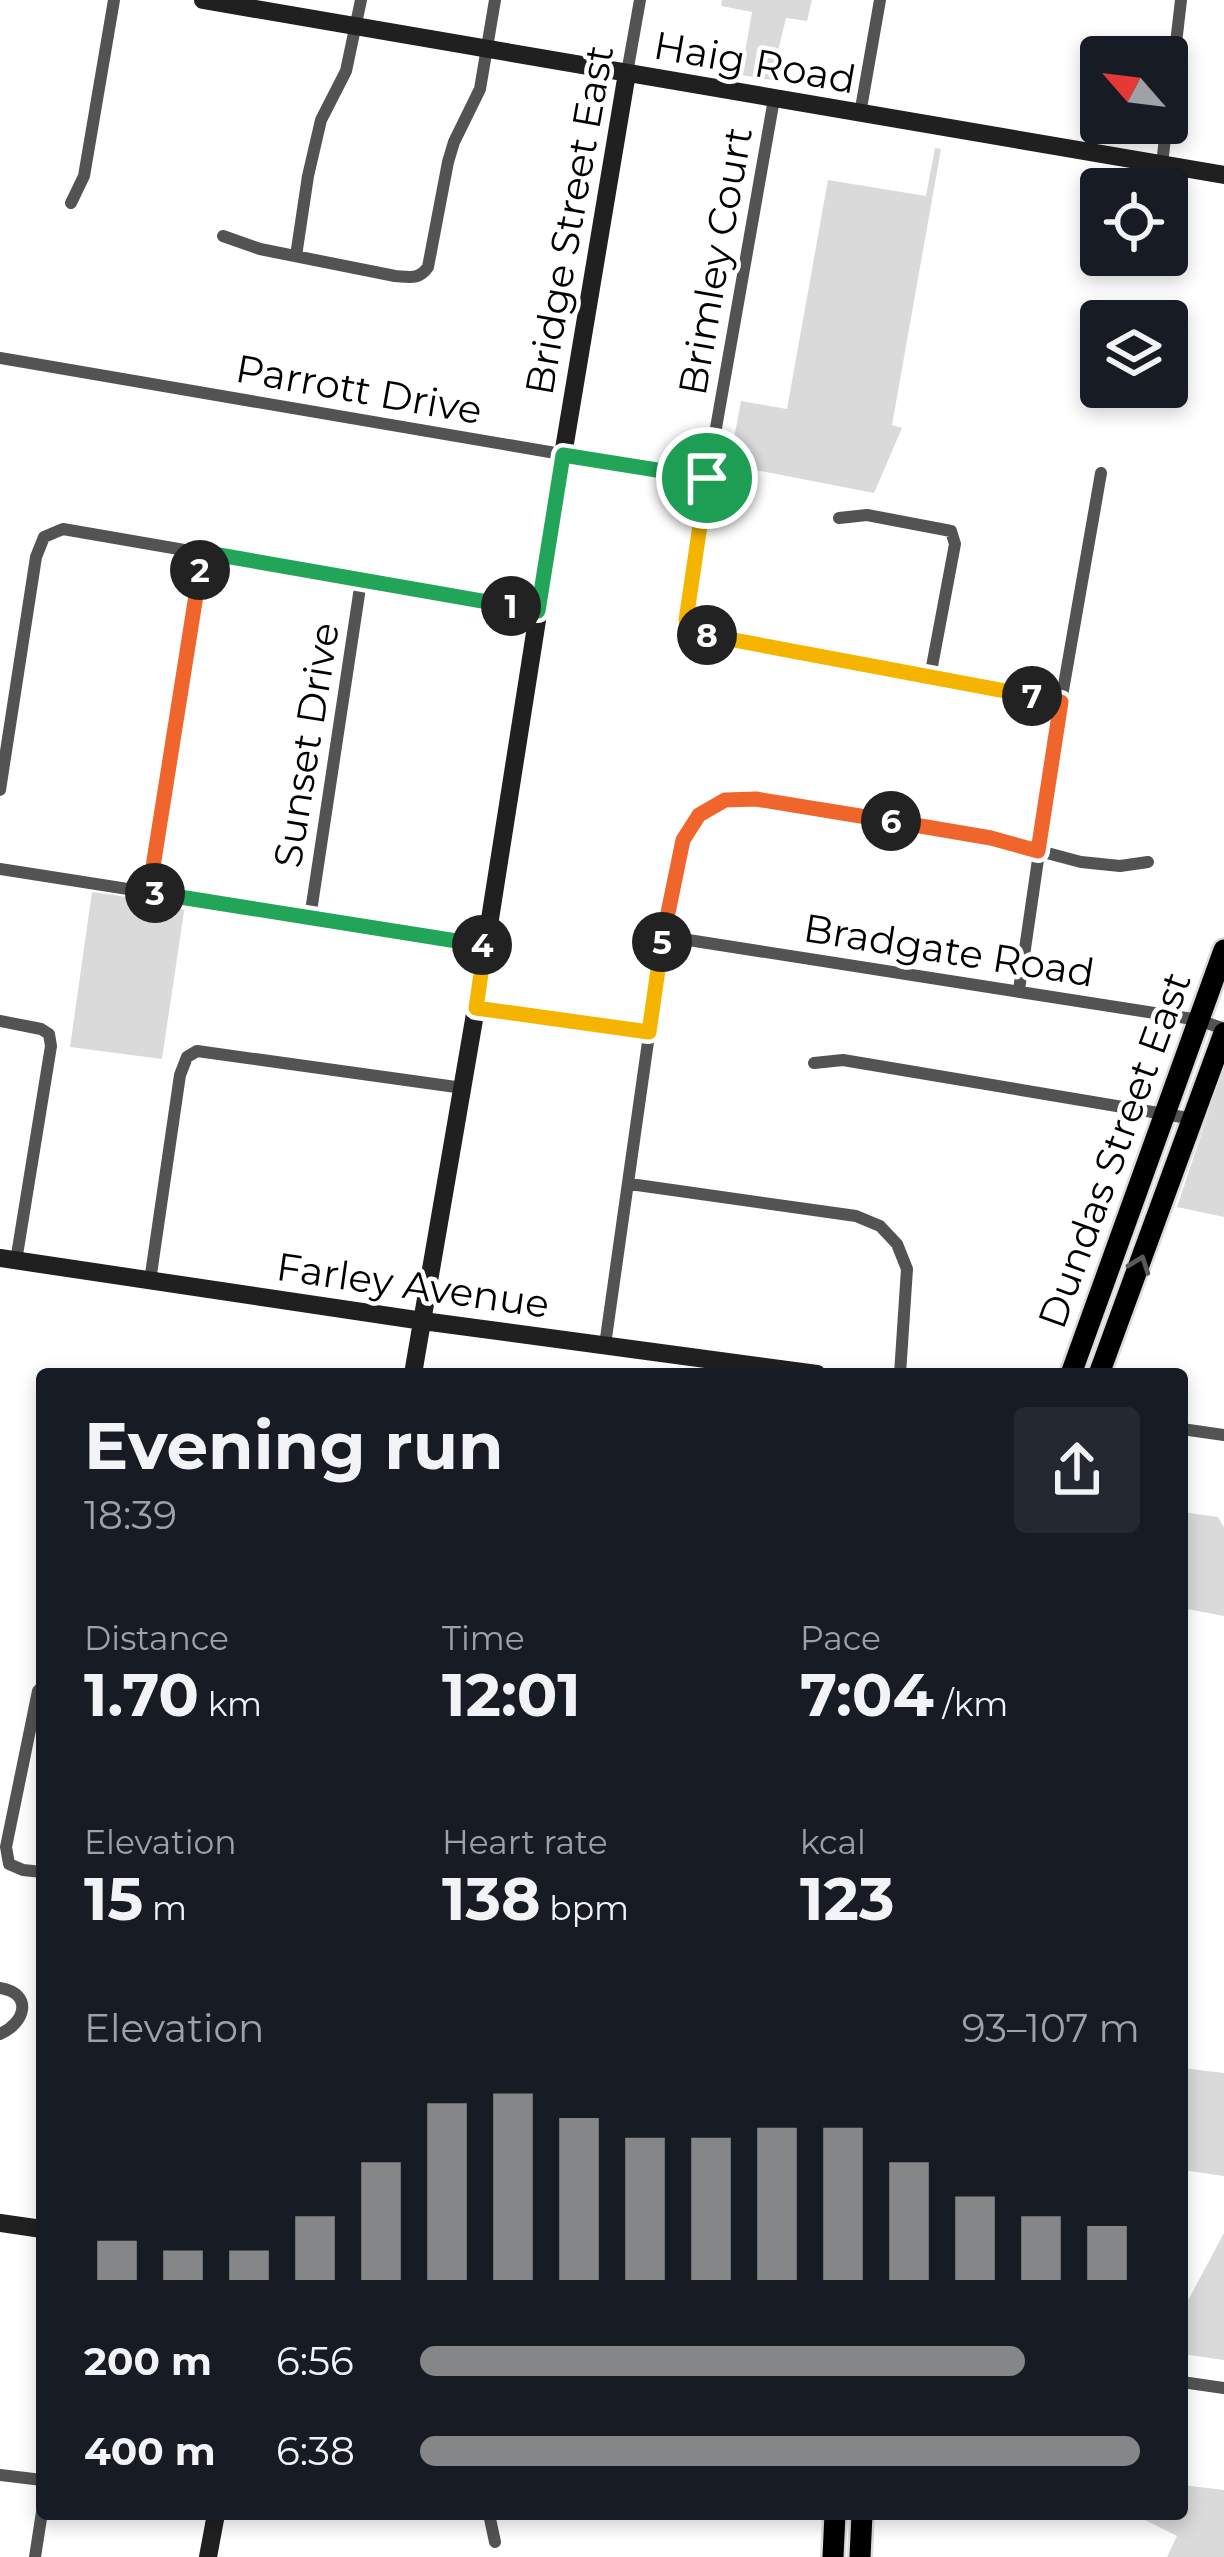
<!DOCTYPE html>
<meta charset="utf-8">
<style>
body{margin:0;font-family:Montserrat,sans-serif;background:#242831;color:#f1f3f6;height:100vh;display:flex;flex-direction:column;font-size:45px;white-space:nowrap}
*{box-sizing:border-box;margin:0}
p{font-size:39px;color:#9ea1a6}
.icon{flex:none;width:66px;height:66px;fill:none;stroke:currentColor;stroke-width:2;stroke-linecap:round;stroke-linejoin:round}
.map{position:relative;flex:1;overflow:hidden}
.panel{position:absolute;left:36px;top:1368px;width:1152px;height:1152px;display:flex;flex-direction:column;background:#171b24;border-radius:12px;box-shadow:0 6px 18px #0003}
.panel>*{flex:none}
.needle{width:78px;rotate:298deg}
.buttons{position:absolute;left:1080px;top:36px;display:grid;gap:24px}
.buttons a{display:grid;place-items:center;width:108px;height:108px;border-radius:12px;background:#171b24;box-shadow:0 6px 18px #0003;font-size:60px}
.pin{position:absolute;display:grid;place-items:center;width:102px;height:102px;color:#fff;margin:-51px;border:6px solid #fff;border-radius:50%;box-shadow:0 3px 12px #0007}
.km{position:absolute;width:60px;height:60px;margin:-30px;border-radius:50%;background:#222;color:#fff;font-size:33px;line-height:60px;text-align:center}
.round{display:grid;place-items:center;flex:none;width:126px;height:126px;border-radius:12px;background:#242831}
.headline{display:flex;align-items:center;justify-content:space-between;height:204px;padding:0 48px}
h1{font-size:66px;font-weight:700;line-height:90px}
.metrics{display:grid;grid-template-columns:repeat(3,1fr);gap:18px;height:204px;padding:12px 48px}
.metrics div{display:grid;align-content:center}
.metrics b{font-size:60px;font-weight:700}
.metrics small{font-size:33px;font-weight:400}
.metrics p{font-size:33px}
.chart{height:336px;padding:24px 48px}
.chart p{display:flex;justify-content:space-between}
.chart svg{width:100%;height:216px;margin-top:12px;stroke:#858687;stroke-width:6}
ul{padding:0 48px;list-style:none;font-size:39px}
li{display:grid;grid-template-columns:192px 144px 1fr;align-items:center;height:90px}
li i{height:30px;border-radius:15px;background:#858687}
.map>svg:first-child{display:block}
.green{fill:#dadada}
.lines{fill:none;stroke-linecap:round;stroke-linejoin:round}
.primary-casing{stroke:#dbdbdb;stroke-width:26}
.street{stroke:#535353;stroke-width:12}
.secondary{stroke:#202020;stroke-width:18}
.primary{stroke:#000;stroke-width:21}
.oneway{stroke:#595959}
.split-1-casing{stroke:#fff;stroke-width:24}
.split-2-casing{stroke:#fff;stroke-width:24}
.split-3-casing{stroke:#fff;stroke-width:24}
.split-4-casing{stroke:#fff;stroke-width:24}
.split-5-casing{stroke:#fff;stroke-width:24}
.split-6-casing{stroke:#fff;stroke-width:24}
.split-7-casing{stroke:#fff;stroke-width:24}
.split-8-casing{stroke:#fff;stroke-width:24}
.split-9-casing{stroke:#fff;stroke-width:24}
.split-1{stroke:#22a559;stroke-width:15}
.split-2{stroke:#22a559;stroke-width:15}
.split-3{stroke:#f0652b;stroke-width:15}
.split-4{stroke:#22a559;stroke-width:15}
.split-5{stroke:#f5b400;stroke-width:15}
.split-6{stroke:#f0652b;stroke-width:15}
.split-7{stroke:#f0652b;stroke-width:15}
.split-8{stroke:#f5b400;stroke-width:15}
.split-9{stroke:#f5b400;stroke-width:15}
.labels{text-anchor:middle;stroke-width:9;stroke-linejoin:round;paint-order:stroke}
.street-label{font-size:39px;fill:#000;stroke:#fff}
</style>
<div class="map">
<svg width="1224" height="2557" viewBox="0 0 1224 2557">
<rect width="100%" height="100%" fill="#fff"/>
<path class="green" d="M 722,0 L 812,0 L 807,21 L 786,18 L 771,80 L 741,75 L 752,12 L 721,6 Z
M 935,148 L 941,149 L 892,425 L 902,428 L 874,493 L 729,465 L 741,401 L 787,409 L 828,180 L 926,196 Z
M 92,892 L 185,905 L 162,1059 L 70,1047 Z
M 1224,1066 L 1224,1217 L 1177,1207 Z
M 1182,1512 L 1218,1517 L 1224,1527 L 1224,1616 L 1182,1608 Z
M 1182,2068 L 1224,2073 L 1224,2176 L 1182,2170 Z
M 1224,2233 L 1224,2360 L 1182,2354 L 1182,2305 L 1185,2306 Z
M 1182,2485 L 1224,2490 L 1224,2557 L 1167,2557 L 1177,2536 L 1133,2514 L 1182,2514 Z"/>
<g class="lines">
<g class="primary-casing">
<path id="primary" d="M 1071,1374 L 1224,950
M 1099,1374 L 1224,1033
M 833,2557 L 835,2514
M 860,2557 L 862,2514"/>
</g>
<path class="street" d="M 627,73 L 640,0
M 774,99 L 707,479 L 687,620 L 691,630 L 700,634 L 1061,702
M 860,114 L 880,0
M 1162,164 L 1181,0
M 71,203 L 84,176 L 114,0
M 223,236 L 260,249 L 395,276 C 410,277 419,280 428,267 L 448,162 L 454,142 L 480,89 L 495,0
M 296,256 L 308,176 L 321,120 L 346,71 L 361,0
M 0,358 L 707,479
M 839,518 L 867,515 L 951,531 L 955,544 L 930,677
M 0,790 L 36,557 L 44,537 L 63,529 L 538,611
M 0,869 L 485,945
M 149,892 L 203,552
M 310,918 L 361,581
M 663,936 L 1199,1020 L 1224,1029
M 1019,990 L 1061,702 L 1101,473
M 476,1008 L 649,1032
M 0,1021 L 41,1029 L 49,1034 L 51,1046 L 16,1261
M 814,1063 L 843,1060 L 1194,1119
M 630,1184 L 856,1216 L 880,1226 L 897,1244 L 907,1269 L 900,1374
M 150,1281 L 180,1075 L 187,1057 L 197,1051 L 463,1088
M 605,1345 L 663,936 L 683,840 L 699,815 L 725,800 L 756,799 L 991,838 L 1081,862 L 1120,866 L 1148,862
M 1182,1429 L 1224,1435
M 42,1687 L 38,1691 L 6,1847 L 9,1864 L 23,1870 L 42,1872
M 0,1988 C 34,1994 25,2023 0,2034
M 1182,2382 L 1224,2388
M 0,2475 L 42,2480
M 489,2514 L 495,2542
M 35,2557 L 42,2512"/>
<path class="secondary" d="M 203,0 L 1224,175
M 0,1258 L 423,1321 L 817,1374
M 413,1374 L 476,1008 L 563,455 L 627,73
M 0,2223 L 42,2229
M 208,2557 L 216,2514"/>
<use href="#primary" class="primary"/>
</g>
<defs><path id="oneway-chevron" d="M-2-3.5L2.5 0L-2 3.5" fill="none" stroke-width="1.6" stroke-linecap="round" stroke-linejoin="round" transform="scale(3)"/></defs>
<use class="oneway" href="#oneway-chevron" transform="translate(1140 1264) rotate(-70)"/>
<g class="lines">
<g class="split-1-casing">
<path id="split-1" d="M 511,606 L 538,611 L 563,455 L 707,478"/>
</g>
<g class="split-2-casing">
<path id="split-2" d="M 200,570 L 202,552 L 511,606"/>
</g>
<g class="split-3-casing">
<path id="split-3" d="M 155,893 L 149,892 L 200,570"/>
</g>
<g class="split-4-casing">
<path id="split-4" d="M 155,893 L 482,945"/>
</g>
<g class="split-5-casing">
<path id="split-5" d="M 482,945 L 485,946 L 476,1008 L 649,1032 L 662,942"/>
</g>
<g class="split-6-casing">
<path id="split-6" d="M 662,942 L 683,840 L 699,815 L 725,800 L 756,799 L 891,821"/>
</g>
<g class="split-7-casing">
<path id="split-7" d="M 891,821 L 991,838 L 1038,851 L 1061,702 L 1032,696"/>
</g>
<g class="split-8-casing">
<path id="split-8" d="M 707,635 L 1032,696"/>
</g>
<g class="split-9-casing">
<path id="split-9" d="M 707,635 L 691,630 L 686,620 L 707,478"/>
</g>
<use href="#split-1" class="split-1"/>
<use href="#split-2" class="split-2"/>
<use href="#split-3" class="split-3"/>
<use href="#split-4" class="split-4"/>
<use href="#split-5" class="split-5"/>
<use href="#split-6" class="split-6"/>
<use href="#split-7" class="split-7"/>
<use href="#split-8" class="split-8"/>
<use href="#split-9" class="split-9"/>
</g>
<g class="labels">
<g class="street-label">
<text transform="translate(755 62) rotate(10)" y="14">Haig Road</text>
<text transform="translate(569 220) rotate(-80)" y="14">Bridge Street East</text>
<text transform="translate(715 261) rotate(-80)" y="14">Brimley Court</text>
<text transform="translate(359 389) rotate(10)" y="14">Parrott Drive</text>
<text transform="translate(306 745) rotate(-81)" y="14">Sunset Drive</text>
<text transform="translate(949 950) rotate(9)" y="14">Bradgate Road</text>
<text transform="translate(1114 1150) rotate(-70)" y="14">Dundas Street East</text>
<text transform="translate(413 1285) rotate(8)" y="14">Farley Avenue</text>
</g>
</g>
</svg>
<div class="buttons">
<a><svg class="needle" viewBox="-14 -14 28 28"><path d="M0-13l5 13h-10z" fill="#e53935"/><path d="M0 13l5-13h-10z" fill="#9ea1a6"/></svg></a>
<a><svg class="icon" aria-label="locate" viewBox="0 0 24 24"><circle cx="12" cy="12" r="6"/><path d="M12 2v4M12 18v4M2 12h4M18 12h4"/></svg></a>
<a><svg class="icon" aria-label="layers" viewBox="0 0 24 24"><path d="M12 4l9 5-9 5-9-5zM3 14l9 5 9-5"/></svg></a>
</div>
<div class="pin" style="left:707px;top:478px;background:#1e9e55"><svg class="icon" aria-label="arrive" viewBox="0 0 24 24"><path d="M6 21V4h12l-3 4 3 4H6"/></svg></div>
<b class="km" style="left:511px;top:606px">1</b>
<b class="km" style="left:200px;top:570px">2</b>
<b class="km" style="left:155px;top:893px">3</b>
<b class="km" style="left:482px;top:945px">4</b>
<b class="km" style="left:662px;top:942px">5</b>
<b class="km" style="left:891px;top:821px">6</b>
<b class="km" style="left:1032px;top:696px">7</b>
<b class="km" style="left:707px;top:635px">8</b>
<section class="panel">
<div class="headline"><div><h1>Evening run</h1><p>18:39</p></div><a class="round"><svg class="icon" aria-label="share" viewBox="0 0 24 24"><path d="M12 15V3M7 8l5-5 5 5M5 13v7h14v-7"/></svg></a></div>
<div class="metrics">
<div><p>Distance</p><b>1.70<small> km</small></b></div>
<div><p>Time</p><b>12:01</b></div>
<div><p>Pace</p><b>7:04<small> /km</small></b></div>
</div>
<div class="metrics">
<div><p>Elevation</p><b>15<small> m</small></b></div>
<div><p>Heart rate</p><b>138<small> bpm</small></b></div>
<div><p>kcal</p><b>123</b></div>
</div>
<div class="chart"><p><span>Elevation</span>93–107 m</p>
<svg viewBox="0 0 160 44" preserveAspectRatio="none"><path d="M5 44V36M15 44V38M25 44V38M35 44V31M45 44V20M55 44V8M65 44V6M75 44V11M85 44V15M95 44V15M105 44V13M115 44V13M125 44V20M135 44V27M145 44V31M155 44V33"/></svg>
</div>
<ul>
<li><b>200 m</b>6:56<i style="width:84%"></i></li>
<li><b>400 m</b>6:38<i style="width:100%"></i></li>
</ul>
</section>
</div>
